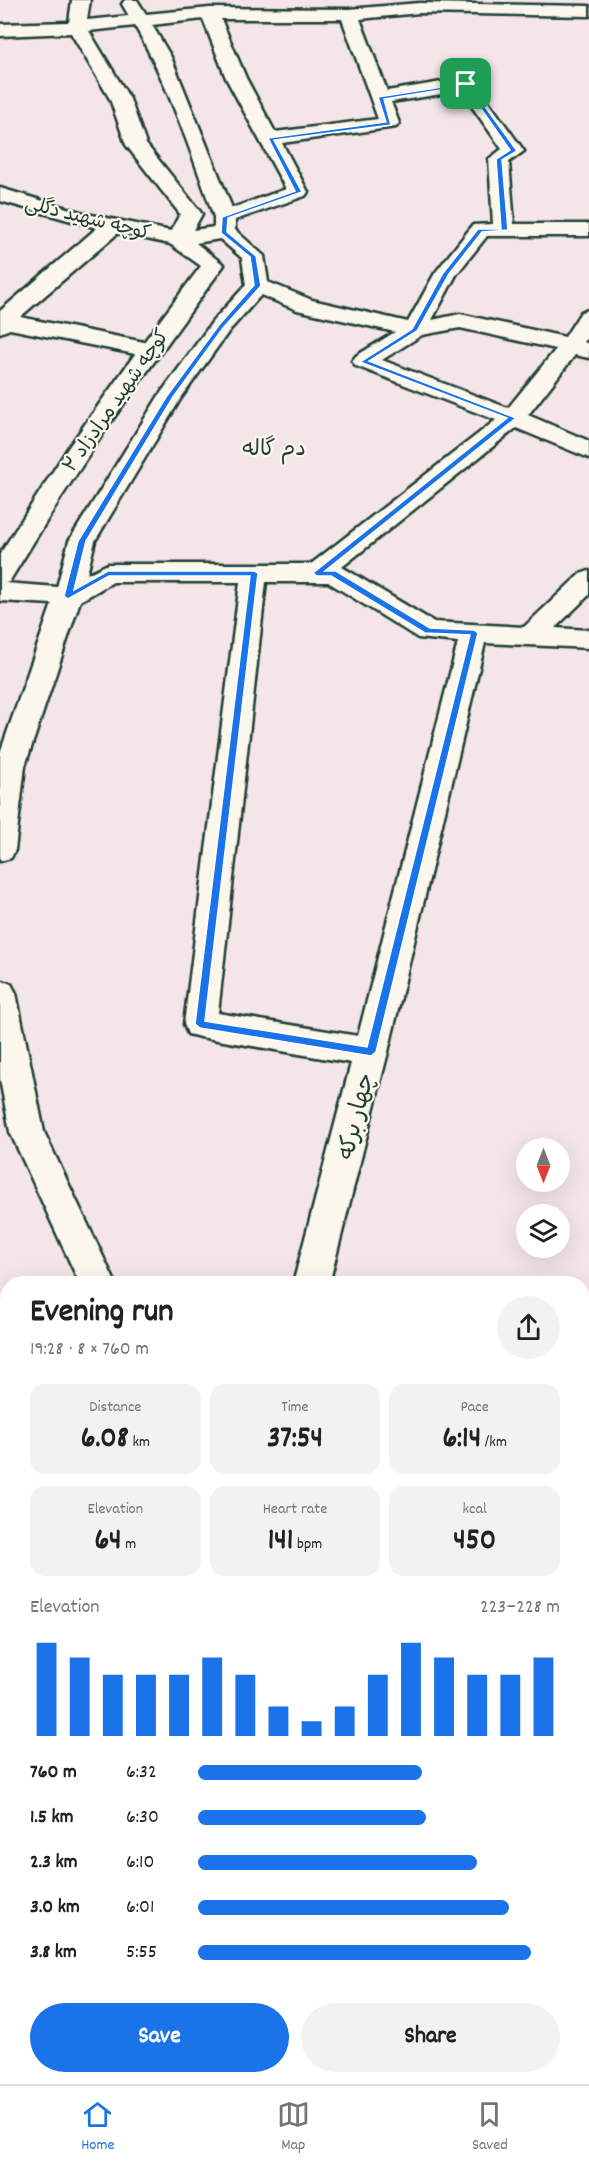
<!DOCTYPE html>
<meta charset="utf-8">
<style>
body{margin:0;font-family:Dekko,"Playpen Sans Arabic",sans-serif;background:#f2f2f2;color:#202124;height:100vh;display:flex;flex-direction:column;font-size:22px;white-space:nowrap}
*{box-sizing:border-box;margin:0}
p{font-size:20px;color:#757577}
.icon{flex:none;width:33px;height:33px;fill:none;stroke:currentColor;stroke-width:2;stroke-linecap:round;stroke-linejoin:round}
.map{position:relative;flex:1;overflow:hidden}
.sheet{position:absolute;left:0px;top:1276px;width:590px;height:808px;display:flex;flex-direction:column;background:#fff;border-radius:24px 24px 0 0;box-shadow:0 6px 24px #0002}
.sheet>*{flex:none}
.needle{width:39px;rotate:180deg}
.fabs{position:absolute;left:516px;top:1138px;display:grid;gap:12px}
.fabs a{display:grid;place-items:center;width:54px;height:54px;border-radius:50%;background:#fff;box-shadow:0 6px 24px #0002;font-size:30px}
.pin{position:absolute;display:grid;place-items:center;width:51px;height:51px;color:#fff;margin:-26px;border-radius:12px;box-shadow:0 3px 9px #0006}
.round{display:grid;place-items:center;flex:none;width:63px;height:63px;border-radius:32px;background:#f2f2f2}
.headline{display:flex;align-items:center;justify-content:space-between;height:102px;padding:0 30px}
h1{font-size:33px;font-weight:700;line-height:45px}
.stats{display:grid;grid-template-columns:repeat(3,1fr);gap:9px;height:102px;padding:6px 30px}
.stats div{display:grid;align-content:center;border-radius:15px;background:#f2f2f2;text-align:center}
.stats b{font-size:30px;font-weight:700}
.stats small{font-size:16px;font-weight:400}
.stats p{font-size:16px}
.chart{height:168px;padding:12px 30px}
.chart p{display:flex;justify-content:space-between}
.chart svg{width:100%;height:108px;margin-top:6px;stroke:#1a73e8;stroke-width:6}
.button{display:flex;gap:12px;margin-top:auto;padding:12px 30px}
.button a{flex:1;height:69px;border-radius:36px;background:#1a73e8;color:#fff;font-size:24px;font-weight:700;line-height:69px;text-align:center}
.button a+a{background:#f2f2f2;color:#202124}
ul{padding:0 30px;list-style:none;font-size:20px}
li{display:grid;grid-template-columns:96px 72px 1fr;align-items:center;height:45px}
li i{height:15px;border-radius:8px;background:#1a73e8}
.tab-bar{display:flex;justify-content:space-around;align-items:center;height:84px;border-top:2px solid #e0e0e0;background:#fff;font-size:16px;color:#757577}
.tab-bar a{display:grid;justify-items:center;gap:3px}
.tab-bar .selected{color:#1a73e8}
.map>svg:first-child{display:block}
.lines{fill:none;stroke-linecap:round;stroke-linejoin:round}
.minor-casing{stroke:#1f3d34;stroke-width:5}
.minor{fill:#fbf7ec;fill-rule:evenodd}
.route{fill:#1a73e8;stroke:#fff;stroke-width:1.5;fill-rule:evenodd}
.labels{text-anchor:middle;stroke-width:4.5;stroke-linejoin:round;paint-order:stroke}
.far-street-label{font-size:20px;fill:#1f3d34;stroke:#fbf7ec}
.far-neighbourhood-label{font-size:22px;fill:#1f3d34;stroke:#fbf7ec}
.street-label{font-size:24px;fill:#1f3d34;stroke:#fbf7ec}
</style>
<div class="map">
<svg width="589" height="2084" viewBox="0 0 589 2084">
<rect width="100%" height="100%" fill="#f4e5e9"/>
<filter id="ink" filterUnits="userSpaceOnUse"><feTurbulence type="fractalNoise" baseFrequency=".0167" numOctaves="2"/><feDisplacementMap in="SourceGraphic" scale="12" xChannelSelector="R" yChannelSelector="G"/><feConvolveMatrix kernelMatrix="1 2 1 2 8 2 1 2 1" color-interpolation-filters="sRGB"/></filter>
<g filter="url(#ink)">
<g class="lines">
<g class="minor-casing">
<path id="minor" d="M 72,0 L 90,0 L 87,20 L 129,16 L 122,4 L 125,0 L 137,0 L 146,14 L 210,8 L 349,9 L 419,3 L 589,6 L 589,16 L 419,13 L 360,19 L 387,91 L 466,78 L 473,80 L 524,151 L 509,162 L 514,224 L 589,224 L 589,236 L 487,236 L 456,275 L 432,320 L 460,314 L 565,337 L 581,312 L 589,310 L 589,335 L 584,342 L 589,344 L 589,358 L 575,355 L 528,415 L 589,441 L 589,458 L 516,428 L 342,567 L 434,622 L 524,627 L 580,574 L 589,571 L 589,595 L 555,628 L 589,630 L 589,648 L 485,643 L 388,1052 L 329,1284 L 293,1284 L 351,1063 L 200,1037 L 188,1034 L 184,1024 L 240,582 L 113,582 L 80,601 L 25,766 L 15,850 L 11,858 L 0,861 L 0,753 L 52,604 L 0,601 L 0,554 L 66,451 L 135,354 L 10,329 L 0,333 L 0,311 L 97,228 L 0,201 L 0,188 L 87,214 L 171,231 L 180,214 L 126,145 L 110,99 L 71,33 L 0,36 L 0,24 L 69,22 ZM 203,19 L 226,78 L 286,189 L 232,208 L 171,57 L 152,25 ZM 221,19 L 342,19 L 378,119 L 275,132 L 246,78 ZM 135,26 C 168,84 192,154 214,217 L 214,227 L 193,230 L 202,214 L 146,144 L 130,99 L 89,31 ZM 461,91 L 502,149 L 489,159 L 493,224 L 473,225 L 435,273 L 408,322 L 312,300 L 268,282 L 264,256 L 235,230 L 235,220 L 305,196 L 308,192 L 282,143 L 396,127 L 399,123 L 391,102 ZM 118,233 L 170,244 L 201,266 L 144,342 L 20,317 ZM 220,239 L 242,258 L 246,285 L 213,321 L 158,397 L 69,541 L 57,587 L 5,583 L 9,582 L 62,496 L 112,420 L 224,265 L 196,243 ZM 261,295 L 297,310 L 395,332 L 356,356 L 352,361 L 356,366 L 496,420 L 311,564 L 108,564 L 87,574 L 95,541 L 181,398 L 229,331 ZM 460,328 L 556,349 L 508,408 L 382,360 L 422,335 ZM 266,582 L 328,582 L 418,638 L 458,642 L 358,1036 L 218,1013 Z
M 0,980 L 11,984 L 16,993 L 44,1132 L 116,1284 L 80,1284 L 10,1132 L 0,1079 Z
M 0,1460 L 8,1463 L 8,1528 L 0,1525 Z
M 582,1658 L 589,1660 L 589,1702 L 582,1700 Z
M 0,1730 L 8,1730 L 8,1774 L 0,1774 Z
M 86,2078 L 134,2078 L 135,2084 L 87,2084 Z
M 414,2078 L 462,2078 L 464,2084 L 416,2084 Z"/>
</g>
<use href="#minor" class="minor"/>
</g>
</g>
<path class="route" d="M 468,83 L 517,151 L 502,160 L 508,230 L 482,232 L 449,274 L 417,331 L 369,361 L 516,418 L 325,571 L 336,571 L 430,628 L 474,630 L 478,633 L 376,1052 L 371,1056 L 200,1028 L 195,1024 L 250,576 L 109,576 L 68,599 L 64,596 L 78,541 L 166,397 L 219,325 L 254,285 L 250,257 L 221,233 L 222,217 L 295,191 L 268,138 L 386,122 L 378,97 ZM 465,86 L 510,150 L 496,159 L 501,229 L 478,229 L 443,273 L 412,329 L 360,362 L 507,418 L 313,573 L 317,576 L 331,576 L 425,633 L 470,635 L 367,1047 L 205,1021 L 258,573 L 254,571 L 108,571 L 74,590 L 86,541 L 173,397 L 223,328 L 261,286 L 256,256 L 227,232 L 228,218 L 302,192 L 274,140 L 391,125 L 384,99 Z"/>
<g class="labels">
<g class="far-street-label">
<text transform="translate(88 217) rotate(14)" y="7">کوچه شهید دگلی</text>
<text transform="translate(115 400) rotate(-55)" y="7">کوچه شهید مرادزاد ۲</text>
</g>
<g class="far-neighbourhood-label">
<text x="274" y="455">دم گاله</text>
</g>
<g class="street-label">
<text transform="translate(355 1116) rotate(-76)" y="8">چهار برکه</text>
</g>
</g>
</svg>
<div class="fabs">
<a><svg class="needle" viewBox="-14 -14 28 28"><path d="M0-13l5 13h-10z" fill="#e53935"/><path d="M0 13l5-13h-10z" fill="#757577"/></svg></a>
<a><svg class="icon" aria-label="layers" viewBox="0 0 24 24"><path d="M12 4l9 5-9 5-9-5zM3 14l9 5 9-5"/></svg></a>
</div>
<div class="pin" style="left:466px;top:84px;background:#1e9e55"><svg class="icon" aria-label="arrive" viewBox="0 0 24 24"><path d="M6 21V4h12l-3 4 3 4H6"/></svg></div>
<section class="sheet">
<div class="headline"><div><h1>Evening run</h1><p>19:28 · 8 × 760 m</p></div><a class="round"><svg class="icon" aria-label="share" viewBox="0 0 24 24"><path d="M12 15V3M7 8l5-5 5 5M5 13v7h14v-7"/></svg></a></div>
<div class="stats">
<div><p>Distance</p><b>6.08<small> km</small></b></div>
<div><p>Time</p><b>37:54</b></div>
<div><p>Pace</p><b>6:14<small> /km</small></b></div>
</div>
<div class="stats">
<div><p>Elevation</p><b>64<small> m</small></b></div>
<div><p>Heart rate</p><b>141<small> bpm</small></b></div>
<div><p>kcal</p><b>450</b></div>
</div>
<div class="chart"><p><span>Elevation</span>223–228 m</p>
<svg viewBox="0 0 160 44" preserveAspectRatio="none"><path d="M5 44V6M15 44V12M25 44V19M35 44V19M45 44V19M55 44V12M65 44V19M75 44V32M85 44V38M95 44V32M105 44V19M115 44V6M125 44V12M135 44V19M145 44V19M155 44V12"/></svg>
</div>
<ul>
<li><b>760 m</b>6:32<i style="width:62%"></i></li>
<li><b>1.5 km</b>6:30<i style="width:63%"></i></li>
<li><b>2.3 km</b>6:10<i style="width:77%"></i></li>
<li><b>3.0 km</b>6:01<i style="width:86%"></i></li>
<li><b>3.8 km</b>5:55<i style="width:92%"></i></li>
</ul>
<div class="button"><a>Save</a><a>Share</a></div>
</section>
</div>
<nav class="tab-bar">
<a class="selected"><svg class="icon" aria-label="home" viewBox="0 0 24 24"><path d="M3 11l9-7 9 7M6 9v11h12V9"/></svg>Home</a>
<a><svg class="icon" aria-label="map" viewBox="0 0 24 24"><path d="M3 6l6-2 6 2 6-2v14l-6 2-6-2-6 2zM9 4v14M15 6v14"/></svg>Map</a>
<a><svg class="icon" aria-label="saved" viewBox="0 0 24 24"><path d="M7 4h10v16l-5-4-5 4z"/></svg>Saved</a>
</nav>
